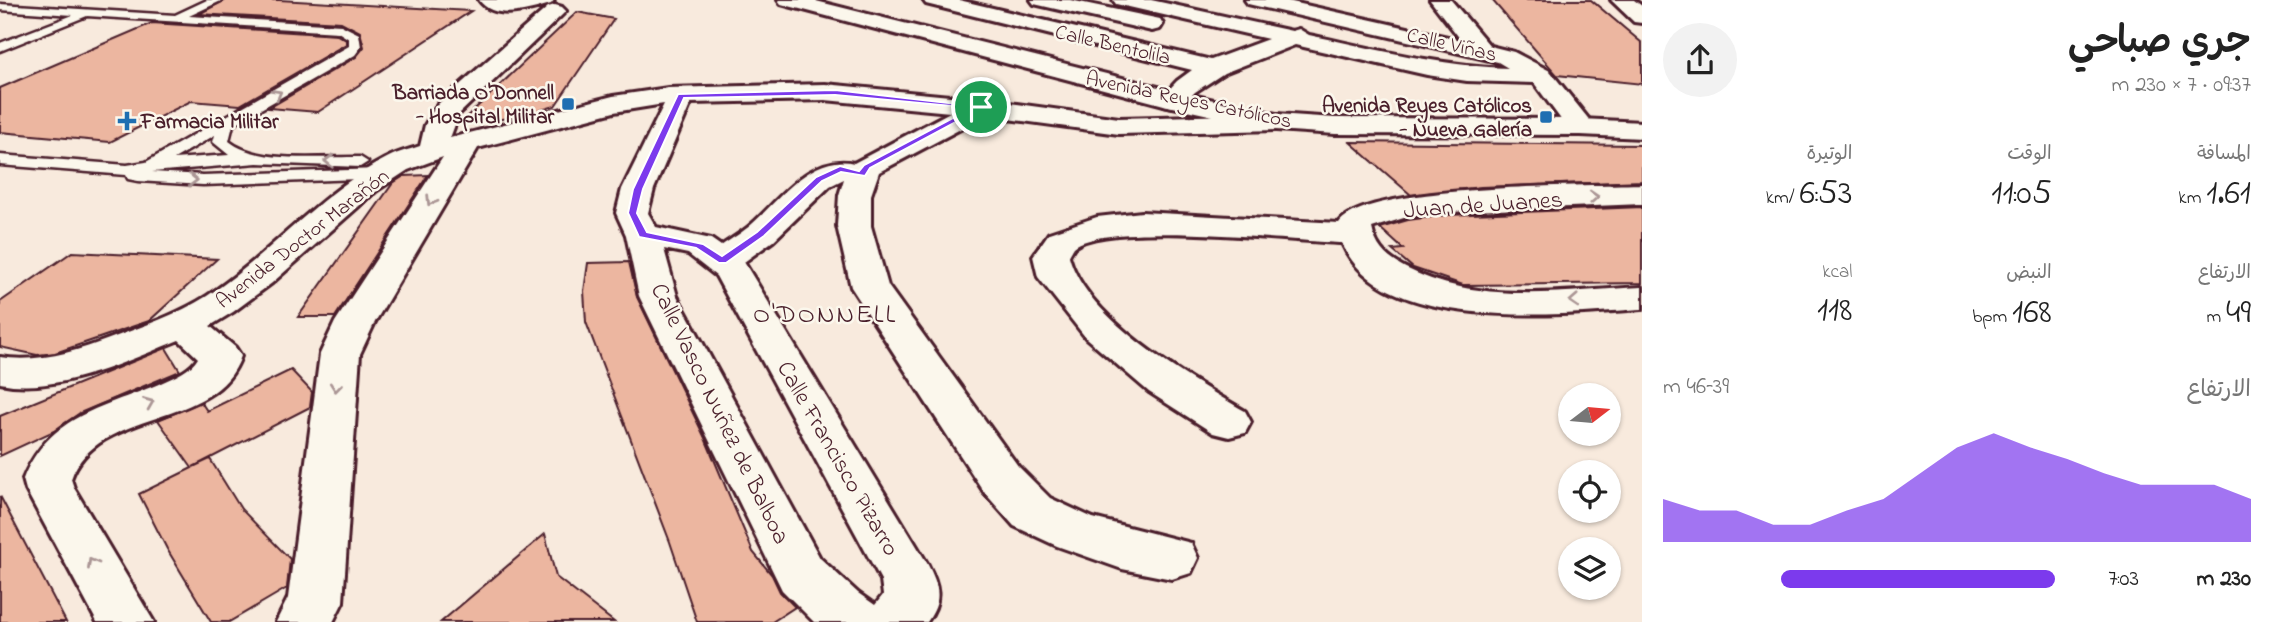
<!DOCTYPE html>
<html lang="ar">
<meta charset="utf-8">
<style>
body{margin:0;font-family:"Indie Flower","Playpen Sans Arabic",sans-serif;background:#f2f2f2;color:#222;direction:rtl;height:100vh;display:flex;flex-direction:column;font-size:26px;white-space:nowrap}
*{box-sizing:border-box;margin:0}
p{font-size:23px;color:#767676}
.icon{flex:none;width:38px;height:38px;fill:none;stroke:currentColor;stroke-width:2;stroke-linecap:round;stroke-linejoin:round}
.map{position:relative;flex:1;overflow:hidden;direction:ltr}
.drawer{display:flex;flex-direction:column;background:#fff;width:630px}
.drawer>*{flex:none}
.needle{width:46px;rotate:74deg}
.buttons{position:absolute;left:1558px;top:383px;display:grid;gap:14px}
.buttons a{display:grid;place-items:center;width:63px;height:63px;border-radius:50%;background:#fff;box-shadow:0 2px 5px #0004;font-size:35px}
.pin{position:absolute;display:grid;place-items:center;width:60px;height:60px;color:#fff;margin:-30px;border:4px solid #fff;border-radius:50%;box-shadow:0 2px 7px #0007}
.round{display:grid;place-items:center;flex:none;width:74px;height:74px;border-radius:37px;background:#f2f2f2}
.head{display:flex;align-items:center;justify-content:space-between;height:119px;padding:0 21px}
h1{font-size:38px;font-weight:600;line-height:52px}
.figures{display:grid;grid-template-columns:repeat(3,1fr);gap:10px;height:119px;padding:7px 21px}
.figures div{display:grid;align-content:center}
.figures b{font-size:35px;font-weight:600}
.figures small{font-size:19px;font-weight:400}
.figures p{font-size:19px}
.chart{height:196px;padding:14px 21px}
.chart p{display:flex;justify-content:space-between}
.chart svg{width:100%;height:126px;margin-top:7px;fill:#7c3aed;opacity:.7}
ul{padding:0 21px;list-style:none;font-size:23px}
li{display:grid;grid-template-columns:112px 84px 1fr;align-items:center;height:52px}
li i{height:18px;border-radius:9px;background:#7c3aed}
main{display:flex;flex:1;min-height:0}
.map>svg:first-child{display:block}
.building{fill:#ecb6a0;stroke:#4a1f2b;stroke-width:2}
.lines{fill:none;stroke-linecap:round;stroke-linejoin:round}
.lane-casing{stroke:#4a1f2b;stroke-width:5}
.street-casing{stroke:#4a1f2b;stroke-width:6}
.secondary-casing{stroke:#4a1f2b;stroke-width:6}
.lane{fill:#fbf7ec;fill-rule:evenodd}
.street{fill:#fbf7ec;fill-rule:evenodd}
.secondary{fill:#fbf7ec;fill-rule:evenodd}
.oneway{stroke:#ab9695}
.route{fill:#7c3aed;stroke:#fff;stroke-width:2;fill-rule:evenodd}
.poi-dot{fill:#1f6fb2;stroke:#fbf7ec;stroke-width:2.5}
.labels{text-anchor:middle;stroke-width:5;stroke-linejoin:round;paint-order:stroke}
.far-street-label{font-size:21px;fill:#4a1f2b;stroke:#fbf7ec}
.far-poi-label{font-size:21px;font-weight:bold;fill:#4a1f2b;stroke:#fbf7ec;text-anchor:end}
.street-label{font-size:24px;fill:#4a1f2b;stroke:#fbf7ec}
.neighbourhood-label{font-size:26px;letter-spacing:2px;fill:#4a1f2b;stroke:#fbf7ec}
</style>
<main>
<section class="drawer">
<div class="head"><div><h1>جري صباحي</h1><p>09:37 · 7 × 230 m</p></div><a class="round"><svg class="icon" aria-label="share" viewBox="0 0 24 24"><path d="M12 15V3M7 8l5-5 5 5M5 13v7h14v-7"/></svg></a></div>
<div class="figures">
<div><p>المسافة</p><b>1.61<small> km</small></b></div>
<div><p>الوقت</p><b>11:05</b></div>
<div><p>الوتيرة</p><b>6:53<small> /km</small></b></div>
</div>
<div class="figures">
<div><p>الارتفاع</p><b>49<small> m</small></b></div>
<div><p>النبض</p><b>168<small> bpm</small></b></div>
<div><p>kcal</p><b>118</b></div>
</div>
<div class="chart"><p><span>الارتفاع</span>39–46 m</p>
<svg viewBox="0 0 160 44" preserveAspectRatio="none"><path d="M0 44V29L10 33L20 33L30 38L40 38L50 33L60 29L70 20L80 11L90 6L100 11L110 15L120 20L130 24L140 24L150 24L160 29V44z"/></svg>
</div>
<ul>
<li><b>230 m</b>7:03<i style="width:70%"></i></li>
</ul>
</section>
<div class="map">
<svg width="1642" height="622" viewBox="0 0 1642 622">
<rect width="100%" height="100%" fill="#f8eadd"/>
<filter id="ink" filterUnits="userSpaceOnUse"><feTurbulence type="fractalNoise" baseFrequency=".0143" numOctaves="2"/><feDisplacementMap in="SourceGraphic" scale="14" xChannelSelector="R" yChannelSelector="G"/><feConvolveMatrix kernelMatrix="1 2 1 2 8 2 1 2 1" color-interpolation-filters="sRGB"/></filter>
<g filter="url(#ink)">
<path class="building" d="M 225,0 L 279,0 L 471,11 L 318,112 L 269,108 L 356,57 L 364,47 L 360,32 L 341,22 L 199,14 Z
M 1492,0 L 1591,0 L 1642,43 L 1642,84 L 1557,75 Z
M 577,12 L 614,19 L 555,106 L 518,117 L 459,124 Z
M 152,23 L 337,35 L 346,40 L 346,44 L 240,105 L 191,101 L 110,142 L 0,132 L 0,88 Z
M 1350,142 L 1642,145 L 1642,181 L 1481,187 L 1411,195 Z
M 428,175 L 335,317 L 298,317 L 393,183 L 404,176 Z
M 1642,207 L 1642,283 L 1463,285 L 1413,268 L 1392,250 L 1403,249 L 1380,228 L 1408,220 L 1447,215 Z
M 72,252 L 217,259 L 149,321 L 55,353 L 37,355 L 0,347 L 0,302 Z
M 629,262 L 637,297 L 705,438 L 753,552 L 772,575 L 780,592 L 795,607 L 772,622 L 697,622 L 670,542 L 586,322 L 584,291 L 588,263 Z
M 166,348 L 180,371 L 80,413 L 54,431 L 0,456 L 0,416 Z
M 291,370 L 312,392 L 310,407 L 193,467 L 210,459 L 241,509 L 290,559 L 287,588 L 229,622 L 211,622 L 167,549 L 139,494 L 192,468 L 158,420 L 201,402 L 207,411 Z
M 0,496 L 66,622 L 0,622 Z
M 545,534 L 556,577 L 614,622 L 441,622 Z"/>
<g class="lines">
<g class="lane-casing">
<path id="lane" d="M 207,0 L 223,0 L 189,16 L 341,25 L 359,34 L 361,47 L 355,55 L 233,125 L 229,141 C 259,165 323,156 360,157 L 368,162 L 360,167 L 257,163 L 152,172 L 203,175 L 379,169 L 387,174 L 385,178 L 203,185 L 138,181 L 128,179 L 126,175 L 0,165 L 0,155 L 127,165 L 146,162 L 349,46 L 349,39 L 338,32 L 87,16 L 0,51 L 0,43 L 73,15 L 0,10 L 0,4 L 175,15 ZM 215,135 L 213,142 L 229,155 L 174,159 Z"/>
</g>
<g class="street-casing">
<path id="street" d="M 479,0 L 554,0 L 551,4 C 529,10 495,22 479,0 Z
M 923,0 L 959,0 L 1211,60 L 1268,39 L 1116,4 L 1113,0 L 1151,0 L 1292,31 L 1299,29 L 1309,35 C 1375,49 1440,66 1508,68 L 1498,62 L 1248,4 L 1245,0 L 1283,0 L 1461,40 L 1430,0 L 1451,0 L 1490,46 L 1514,52 L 1550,71 L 1595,127 L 1591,133 L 1581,135 L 1571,133 L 1534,83 L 1467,81 L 1427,75 L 1295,45 L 1224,73 L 1195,92 L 1182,105 L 1173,107 L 1164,105 L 1160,99 L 1177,81 L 1192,70 L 926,4 Z
M 1031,0 L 1070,0 L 1160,19 L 1163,24 L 1160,29 L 1152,31 L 1034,4 Z
M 555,5 L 562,7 L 566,11 L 562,15 L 459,114 L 450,138 L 613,96 L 668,88 L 825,84 L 981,99 L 1119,118 L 1276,114 L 1286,116 L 1290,122 L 1286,128 L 1276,130 L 1119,134 L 985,116 L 879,172 L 871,195 L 871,226 L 888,286 L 1018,466 L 1050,498 L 1093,518 L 1191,543 L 1198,558 L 1191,573 L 1172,579 L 1122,569 L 1057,546 L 1014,526 L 984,492 L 851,287 L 837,226 L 839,195 L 844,179 L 830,186 L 773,241 L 744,262 L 927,563 C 939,586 943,600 927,622 L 814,622 L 782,590 L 639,296 L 626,235 L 616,213 L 622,189 L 664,104 L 614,112 L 478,148 L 375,322 L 360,354 L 343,602 L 333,622 L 276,622 L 288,598 L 320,354 L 335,322 L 443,157 L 408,170 L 376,191 L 272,283 L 233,312 L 210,326 L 235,347 L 241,356 C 216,430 97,406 71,479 L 74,488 L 154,622 L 97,622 L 26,490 L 23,479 C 50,413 105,408 163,382 C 176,376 191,370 198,358 L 179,340 C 127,361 57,395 0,383 L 0,357 C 37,363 75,352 109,339 C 143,326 177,315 207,296 C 270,255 319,193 385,159 C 395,153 408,150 420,146 L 425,125 L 438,104 L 548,7 ZM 825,100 L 950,112 L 854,163 C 812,153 780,199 752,224 C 743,232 731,239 721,246 L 711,239 L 656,227 L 648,213 L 654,189 L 691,103 ZM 664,249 L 688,254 L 716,276 L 881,580 L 883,595 L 875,605 L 858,593 L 820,558 L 677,296 Z
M 1642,184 L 1642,204 L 1447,212 L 1407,217 L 1372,228 C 1376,250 1391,261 1410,270 C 1481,305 1565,291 1642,287 L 1642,309 C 1563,314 1381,335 1342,243 C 1292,241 1108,220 1074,247 C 1074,247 1069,255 1069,256 C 1086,320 1190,379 1245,411 L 1251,422 L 1245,433 L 1229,437 L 1213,433 L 1149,392 L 1086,338 L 1038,277 L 1033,256 L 1049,233 L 1097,217 L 1142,212 L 1339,223 C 1366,184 1590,186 1642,184 Z"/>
</g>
<g class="secondary-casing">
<path id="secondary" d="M 778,0 L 812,0 L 1174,91 L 1276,114 L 1335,118 L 1581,119 L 1642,122 L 1642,138 L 1581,135 L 1335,134 L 1276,130 L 1164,105 L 781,4 Z
M 1611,0 L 1634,0 L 1642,6 L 1642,23 L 1634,22 Z"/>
</g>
<use href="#lane" class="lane"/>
<use href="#street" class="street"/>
<use href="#secondary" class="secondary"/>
</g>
<defs><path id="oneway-chevron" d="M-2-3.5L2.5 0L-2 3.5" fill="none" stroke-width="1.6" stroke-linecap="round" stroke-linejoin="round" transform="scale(1.75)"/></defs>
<g class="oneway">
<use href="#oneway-chevron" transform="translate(277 94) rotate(-30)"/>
<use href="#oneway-chevron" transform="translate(329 161) rotate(-178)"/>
<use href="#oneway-chevron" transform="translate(193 180) rotate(1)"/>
<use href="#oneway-chevron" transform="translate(1594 197) rotate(-3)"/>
<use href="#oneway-chevron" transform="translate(431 201) rotate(122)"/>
<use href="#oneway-chevron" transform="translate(1574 301) rotate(177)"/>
<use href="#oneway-chevron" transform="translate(336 387) rotate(96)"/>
<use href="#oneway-chevron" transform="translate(149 403) rotate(-22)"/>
<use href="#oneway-chevron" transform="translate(92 563) rotate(-120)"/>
</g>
</g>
<path class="route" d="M 835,90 L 984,107 L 870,168 L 865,176 L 841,172 L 822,181 L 764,236 L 726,263 L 719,263 L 696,248 L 639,237 L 628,213 L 633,189 L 678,94 ZM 835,95 L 972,108 L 864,165 L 859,171 L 840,166 L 816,177 L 757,232 L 722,256 L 703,244 L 647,232 L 637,213 L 643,189 L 684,98 Z"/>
<g class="poi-dot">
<rect x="561" y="97" width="14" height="14" rx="3.5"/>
<rect x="1539" y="110" width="14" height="14" rx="3.5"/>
<path d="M123.5 110.5h7v7h7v7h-7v7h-7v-7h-7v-7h7z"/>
</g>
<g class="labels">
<g class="far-street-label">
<text transform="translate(1113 44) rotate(13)" y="7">Calle Bentolila</text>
<text transform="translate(1452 44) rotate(13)" y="7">Calle Viñas</text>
<text transform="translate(1189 99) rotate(12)" y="7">Avenida Reyes Católicos</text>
<text transform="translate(302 238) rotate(-38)" y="7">Avenida Doctor Marañón</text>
</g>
<g class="far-poi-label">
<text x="554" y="99">Barriada O'Donnell<tspan x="554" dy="24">- Hospital Militar</tspan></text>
<text x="1532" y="112">Avenida Reyes Católicos<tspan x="1532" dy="24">- Nueva Galería</tspan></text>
<text x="141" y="128" text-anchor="start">Farmacia Militar</text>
</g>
<g class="street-label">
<text transform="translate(1483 204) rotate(-4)" y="8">Juan de Juanes</text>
<text transform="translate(721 413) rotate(64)" y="8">Calle Vasco Nuñez de Balboa</text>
<text transform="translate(839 458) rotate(60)" y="8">Calle Francisco Pizarro</text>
</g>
<g class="neighbourhood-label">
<text x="825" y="322">O'DONNELL</text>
</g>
</g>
</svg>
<div class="buttons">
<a><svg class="needle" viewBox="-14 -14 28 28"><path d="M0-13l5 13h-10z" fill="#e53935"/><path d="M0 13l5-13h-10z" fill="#767676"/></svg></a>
<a><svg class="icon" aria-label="locate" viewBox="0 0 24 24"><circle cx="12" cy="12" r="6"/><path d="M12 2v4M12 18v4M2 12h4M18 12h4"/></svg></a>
<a><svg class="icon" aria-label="layers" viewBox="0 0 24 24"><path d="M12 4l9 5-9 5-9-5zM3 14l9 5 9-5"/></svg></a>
</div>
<div class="pin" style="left:981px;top:107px;background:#1e9e55"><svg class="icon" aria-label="arrive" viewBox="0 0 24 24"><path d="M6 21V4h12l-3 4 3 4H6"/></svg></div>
</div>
</main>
